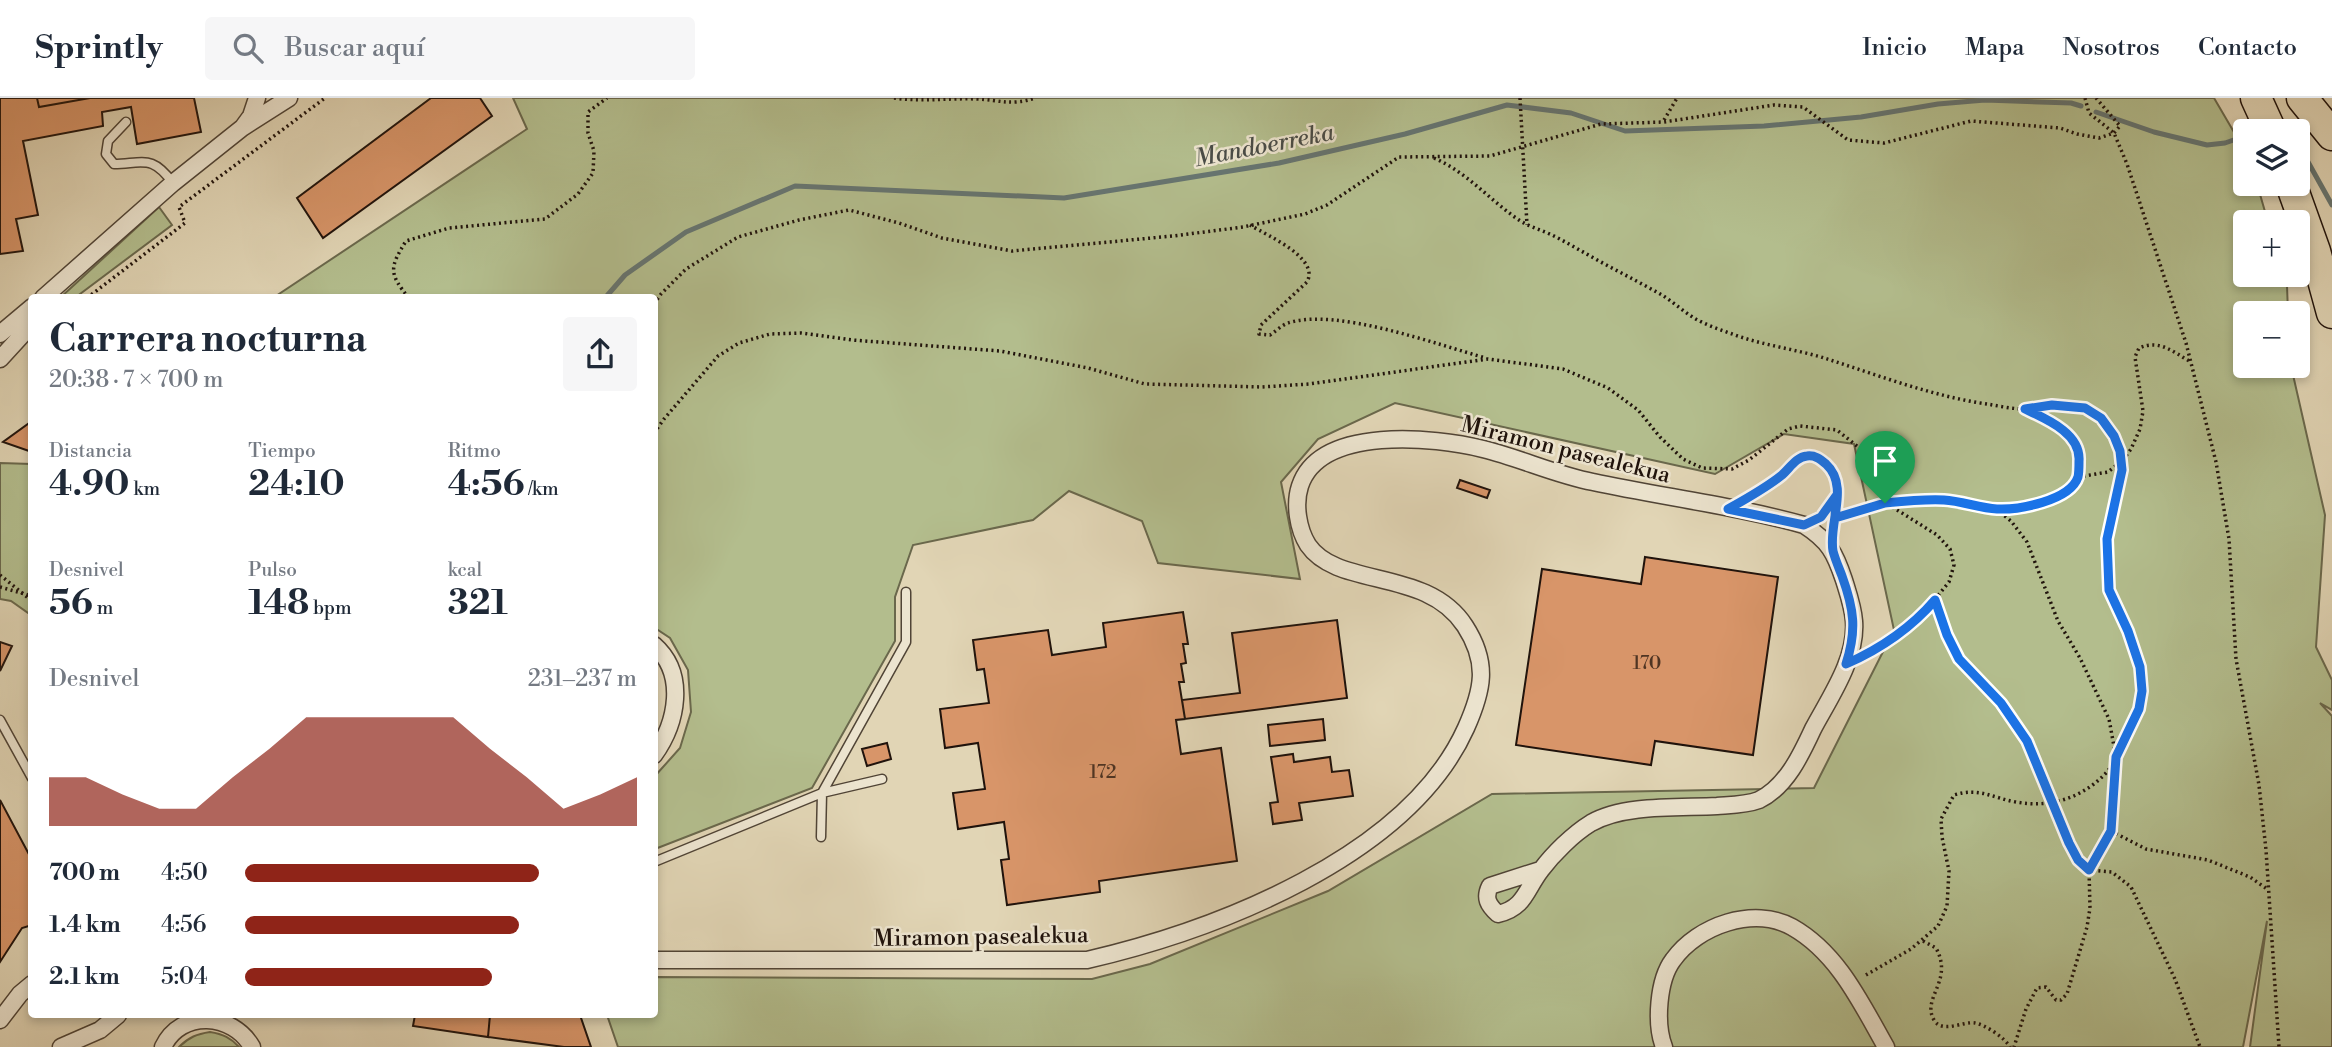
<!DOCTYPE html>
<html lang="es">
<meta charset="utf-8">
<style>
body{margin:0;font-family:"Libre Bodoni",serif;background:#f6f6f7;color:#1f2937;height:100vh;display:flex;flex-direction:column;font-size:26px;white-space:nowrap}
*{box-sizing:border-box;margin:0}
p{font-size:23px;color:#747a83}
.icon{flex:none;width:38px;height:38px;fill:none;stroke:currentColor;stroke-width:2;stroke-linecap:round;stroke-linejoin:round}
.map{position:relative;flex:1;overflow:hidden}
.side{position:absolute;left:28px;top:196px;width:630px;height:724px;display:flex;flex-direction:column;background:#fff;border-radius:7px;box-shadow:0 4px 10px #0003}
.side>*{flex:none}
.buttons{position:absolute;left:2233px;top:21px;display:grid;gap:14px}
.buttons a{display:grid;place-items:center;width:77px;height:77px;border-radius:7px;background:#fff;box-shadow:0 4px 10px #0003;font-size:35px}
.pin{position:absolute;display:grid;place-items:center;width:60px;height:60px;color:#fff;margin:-72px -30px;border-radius:50% 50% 50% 0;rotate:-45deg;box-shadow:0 0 7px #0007}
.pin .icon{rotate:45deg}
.round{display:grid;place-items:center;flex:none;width:74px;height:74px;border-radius:7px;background:#f6f6f7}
.summary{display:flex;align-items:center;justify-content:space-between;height:119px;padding:0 21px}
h1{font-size:38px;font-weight:700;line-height:52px}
.metrics{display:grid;grid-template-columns:repeat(3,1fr);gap:10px;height:119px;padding:7px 21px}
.metrics div{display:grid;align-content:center}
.metrics b{font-size:35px;font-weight:700}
.metrics small{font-size:19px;font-weight:400}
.metrics p{font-size:19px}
.chart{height:196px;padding:14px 21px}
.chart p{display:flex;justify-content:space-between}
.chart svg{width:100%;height:126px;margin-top:7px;fill:#8f2418;opacity:.7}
ul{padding:0 21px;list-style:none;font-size:23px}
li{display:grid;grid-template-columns:112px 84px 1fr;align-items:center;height:52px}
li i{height:18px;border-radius:9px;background:#8f2418}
header{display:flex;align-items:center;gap:42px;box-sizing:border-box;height:98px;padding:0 35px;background:#fff;border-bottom:2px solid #e0e1e3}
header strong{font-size:33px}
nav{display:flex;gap:38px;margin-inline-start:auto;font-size:24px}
.search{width:490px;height:63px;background:#f6f6f7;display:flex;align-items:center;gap:18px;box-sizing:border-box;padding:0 24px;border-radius:7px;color:#747a83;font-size:26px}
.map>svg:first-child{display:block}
.green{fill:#b3bd8d;stroke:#6a684c;stroke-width:2}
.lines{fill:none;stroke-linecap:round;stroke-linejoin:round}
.stream{stroke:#667571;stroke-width:5}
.building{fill:#d89569;stroke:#20130c;stroke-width:2}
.service-casing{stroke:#504436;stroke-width:11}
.minor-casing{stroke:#504436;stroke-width:19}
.motorway-casing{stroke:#20130c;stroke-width:33}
.path{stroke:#20130c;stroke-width:3.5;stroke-dasharray:2 3.5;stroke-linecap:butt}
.service{stroke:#ece4cf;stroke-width:8}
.minor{stroke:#ece4cf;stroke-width:16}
.motorway{stroke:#e1d5b5;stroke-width:30}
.path-bridge{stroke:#20130c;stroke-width:3.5;stroke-dasharray:2 3.5;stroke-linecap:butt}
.route-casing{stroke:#fff;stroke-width:14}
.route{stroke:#1a73e8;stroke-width:9}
.labels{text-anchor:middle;stroke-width:5;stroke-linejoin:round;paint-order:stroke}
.number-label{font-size:19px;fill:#4e3423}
.street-label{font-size:23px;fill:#20130c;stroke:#ece4cf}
.water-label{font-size:24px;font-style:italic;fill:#494c47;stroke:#ece4cf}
</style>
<header>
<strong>Sprintly</strong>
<div class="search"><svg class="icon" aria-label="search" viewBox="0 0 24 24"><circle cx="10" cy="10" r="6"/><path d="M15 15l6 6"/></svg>Buscar aquí</div>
<nav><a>Inicio</a><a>Mapa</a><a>Nosotros</a><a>Contacto</a></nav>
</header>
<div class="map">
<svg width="2332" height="949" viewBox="0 0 2332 949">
<rect width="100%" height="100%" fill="#e1d5b5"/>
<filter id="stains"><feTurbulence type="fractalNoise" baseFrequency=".00286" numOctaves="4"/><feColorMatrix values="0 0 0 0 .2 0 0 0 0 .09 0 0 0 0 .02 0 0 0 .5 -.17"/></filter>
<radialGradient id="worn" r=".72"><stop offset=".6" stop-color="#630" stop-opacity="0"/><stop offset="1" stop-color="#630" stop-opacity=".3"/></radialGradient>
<path class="green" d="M 513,0 L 2214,0 L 2245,53 L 2245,86 L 2257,86 L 2268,124 L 2245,124 L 2245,177 L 2283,177 L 2287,188 L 2288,215 L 2245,215 L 2245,268 L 2291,268 L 2325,417 L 2316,549 L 2332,582 L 2332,612 L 2320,605 L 2332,618 L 2332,949 L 2250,949 L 2267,823 L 2243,949 L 618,949 L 607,917 L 654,917 L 655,879 L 1092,881 L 1150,866 L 1328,793 L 1492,696 L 1814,690 L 1894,532 L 1854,346 L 1784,336 L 1715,376 L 1395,305 L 1318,341 L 1281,384 L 1300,481 L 1158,465 L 1142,423 L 1069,393 L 1033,422 L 913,447 L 895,499 L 895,543 L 812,690 L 655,751 L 655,678 L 680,650 L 691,614 L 688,572 L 670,540 L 655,530 L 654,200 L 273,200 L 527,31 Z
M 159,109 L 172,127 L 76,199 L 61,199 Z
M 0,365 L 31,366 L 31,517 L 11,503 L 0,501 Z
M 210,934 C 223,936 231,940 239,949 L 179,949 C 189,939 197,936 210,934 Z"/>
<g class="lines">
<path class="stream" d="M 2096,14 L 2154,34 L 2207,47 L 2225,45 L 2245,38
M 2298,46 L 2332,107
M 605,200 L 625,177 L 686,134 L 795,88 L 1064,100 L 1279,65 L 1405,36 L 1507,7 L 1571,15 L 1625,33 L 1764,28 L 1861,19 L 1938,6 L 1985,2 L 2071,5 L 2081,8"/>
</g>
<path class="building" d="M 0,0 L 37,0 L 39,9 L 90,0 L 194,0 L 201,34 L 137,46 L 131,9 L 102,14 L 103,28 L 23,43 L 38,117 L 16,121 L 23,153 L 0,156 Z
M 0,0 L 194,0 L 201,34 L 137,46 L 131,9 L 102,14 L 103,28 L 23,43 L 38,117 L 16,121 L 23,153 L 0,156 Z
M 431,0 L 480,0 L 492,18 L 323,140 L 297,100 Z
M 32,323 L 32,354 L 3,344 Z
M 1460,382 L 1490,392 L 1487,400 L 1457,390 Z
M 1645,459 L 1778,479 L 1753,657 L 1655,643 L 1651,667 L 1516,647 L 1542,471 L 1641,486 Z
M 1183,514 L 1188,546 L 1183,546 L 1186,565 L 1181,566 L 1184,584 L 1179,584 L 1185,621 L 1176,622 L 1181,656 L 1221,650 L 1237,763 L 1099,783 L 1100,794 L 1007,807 L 1001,762 L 1009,761 L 1004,724 L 958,731 L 953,695 L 985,691 L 978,645 L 945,650 L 940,611 L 989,605 L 984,571 L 977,572 L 973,542 L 1048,532 L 1052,557 L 1106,549 L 1103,525 Z
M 1337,522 L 1347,600 L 1185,621 L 1182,602 L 1240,595 L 1232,535 Z
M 0,544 L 12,548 L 0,573 Z
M 1323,621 L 1325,642 L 1270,648 L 1268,627 Z
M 887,645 L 891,661 L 867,668 L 862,651 Z
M 1293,656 L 1294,664 L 1330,659 L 1332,674 L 1349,672 L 1353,698 L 1299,705 L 1302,722 L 1273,726 L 1270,705 L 1278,704 L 1271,659 Z
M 0,702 L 32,762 L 32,827 L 22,830 L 0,864 Z
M 415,917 L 490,917 L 488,939 L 413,928 Z
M 490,917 L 580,917 L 591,949 L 564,949 L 488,939 Z"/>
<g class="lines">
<g class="service-casing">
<path id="service" d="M 126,24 L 108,43 L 106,56 L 114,66 C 145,65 152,57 173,85
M 1732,408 C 1748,399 1764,390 1779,379 C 1787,373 1793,361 1804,358 C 1825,354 1843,380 1836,398 C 1831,413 1817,421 1804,427
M 1833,452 L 1836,399
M 0,622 L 32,680
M 821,739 L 822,695 L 906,544 L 906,494
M 654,764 L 822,695 L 882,681"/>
</g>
<g class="minor-casing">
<path id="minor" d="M 243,29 L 251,18 L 257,0
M 43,200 L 173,85 L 242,30 L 289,0
M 0,236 L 32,209
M 0,261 L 22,237 L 32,220
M 654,547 C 687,576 677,625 654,657
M 654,862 L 1087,862 C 1216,832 1408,759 1466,630 C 1483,592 1489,565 1465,528 C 1427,469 1338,491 1308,447 C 1298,431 1294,406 1300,388 C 1320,327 1435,339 1483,351 C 1520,360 1556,377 1593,384 C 1663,399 1736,408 1804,427 C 1829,443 1835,455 1844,482 C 1848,495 1853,509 1854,523 C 1857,561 1830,599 1813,631 C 1801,657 1786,689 1759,702 C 1746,707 1730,707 1717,708 C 1679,710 1624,706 1591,725 C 1573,736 1553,756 1541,772 C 1526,791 1525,810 1498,816 C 1488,807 1484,800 1490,788 L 1540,772
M 0,922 L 20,896 L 32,886
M 61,949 L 100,932 L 118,917
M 163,949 C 181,911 233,915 252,949
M 1664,949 C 1655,926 1658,882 1673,862 C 1698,827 1754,808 1792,829 C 1838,855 1861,905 1886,949"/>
</g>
<g class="motorway-casing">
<path id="motorway" d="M 2256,0 L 2271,33
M 2302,0 L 2332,37
M 2291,86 L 2315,153 L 2332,215"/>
</g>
<path class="path" d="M 894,0 C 922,4 949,0 976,1 C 1002,2 1009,8 1036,0
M 2085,0 L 2089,15 L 2114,35 L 2127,66 L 2186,245 L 2216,364 L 2229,441 L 2236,561 L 2259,687 L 2266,752 L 2279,949
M 1664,22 L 1677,0
M 1434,60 C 1466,74 1488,100 1516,120 C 1528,129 1543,132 1556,139 C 1575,149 1593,160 1612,170 C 1629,179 1646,188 1662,197 C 1673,204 1683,213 1694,220 C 1706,227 1721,232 1735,237 C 1763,247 1793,251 1821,259 C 1875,276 1931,298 1987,306 C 1999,308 2012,311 2025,311 C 2050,311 2077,301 2099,319 C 2145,356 2105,417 2107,463 C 2107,473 2107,486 2111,495 C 2122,527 2142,556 2142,591 C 2142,611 2118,664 2104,677 C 2080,701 2049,710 2016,704 C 1992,700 1980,689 1954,697 L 1941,721 L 1942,739 L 1949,773 L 1947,808 L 1938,828 L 1911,851 L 1864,878
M 1250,127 C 1268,138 1320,160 1307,184 L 1261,227 L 1259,236 L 1270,237 C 1276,233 1282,227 1288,225 C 1336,209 1438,247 1486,260
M 87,200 L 185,125 L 179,109 L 325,0
M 409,200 C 388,175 390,169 406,143 L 449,130 L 545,121 L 578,96 L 593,75 L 594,53 L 588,35 L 588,14 L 607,0
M 654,206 L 661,196 L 686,171 L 738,139 L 799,122 L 849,112 L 899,125 L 942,140 L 1012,153 L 1173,138 L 1243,129 L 1305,116 L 1327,107 L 1399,59 L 1490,58 L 1601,26 L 1664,24 L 1774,7 L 1803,9 L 1848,42 L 1884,45 L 1971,23 L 2060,30 L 2077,36 L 2099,40 L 2114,35 L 2120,28 L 2096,0
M 654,335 L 664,321 L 718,258 L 739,245 L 770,236 L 801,235 L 852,242 L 1000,253 L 1088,270 L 1145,286 L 1262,289 L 1309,286 L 1488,261 L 1563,271 L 1608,290 L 1638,312 L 1660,339 L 1683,361 L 1702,370 L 1732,371 L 1749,362 L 1788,331 L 1800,328 L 1837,332 L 1863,353 L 1881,375 L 1880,392 L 1886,405 L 1937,437 L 1950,451 L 1954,467 L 1949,484 L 1922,517 L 1867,557
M 2078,379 L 2108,374 L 2123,362 L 2131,351 L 2140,331 L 2143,313 L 2135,259 L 2139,250 C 2160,241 2173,254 2191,264
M 1996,411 L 2011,423 L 2027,444 L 2058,523 L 2080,560 L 2109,621 L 2115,654 L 2114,708 L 2111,733 L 2089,772 L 2090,810 L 2087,829 L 2067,896 L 2061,902 L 2056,902 L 2046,889 L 2037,890 L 2026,911 L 2014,949
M 1846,417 C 1871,410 1894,402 1920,402 C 1972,401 2006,422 2057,398 C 2072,390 2078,383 2079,365 C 2081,336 2050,323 2027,312
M 0,489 L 32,498
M 1935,502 L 1947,536 L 1959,561 L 2001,605 L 2027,643 L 2069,745 L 2078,762 L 2089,772 L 2112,774 L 2131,789 L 2175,881 L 2200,949
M 2111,733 L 2146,751 L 2208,762 L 2250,779 L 2267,791
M 1923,843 L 1936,850 C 1954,883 1921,900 1934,922 C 1942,936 1963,923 1975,925 C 1986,927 2005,940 2010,949"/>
<use href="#service" class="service"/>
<use href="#minor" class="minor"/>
<use href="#motorway" class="motorway"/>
<path class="path-bridge" d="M 1520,0 L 1527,127
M 0,477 L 32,503"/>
</g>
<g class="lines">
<g class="route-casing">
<path id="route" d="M 1885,405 L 1835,420 L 1836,398 L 1821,419 L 1804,427 L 1728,411 C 1746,401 1766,390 1782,377 C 1790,370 1796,359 1807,358 C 1815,357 1820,361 1826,366 C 1850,388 1828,425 1833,453 C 1835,461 1839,470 1842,478 C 1854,511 1857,532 1846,566 C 1880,551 1911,530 1935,502 L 1947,537 L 1959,561 L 2001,605 L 2027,643 L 2069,745 L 2078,762 L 2089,772 L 2111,733 L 2116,659 L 2139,611 L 2142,593 L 2140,569 L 2128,533 L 2109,492 L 2107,441 L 2122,372 L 2120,353 L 2114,338 L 2101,320 L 2085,310 L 2052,307 L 2025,311 C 2046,321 2081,335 2079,363 C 2079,368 2079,375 2078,379 C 2070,403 2018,412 1997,411 C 1979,410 1962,403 1944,402 C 1924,401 1905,403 1885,405"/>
</g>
<use href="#route" class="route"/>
</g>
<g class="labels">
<g class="number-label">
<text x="1647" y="571">170</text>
<text x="1103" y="680">172</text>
</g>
<g class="street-label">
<text transform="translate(1566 351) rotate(14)" y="8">Miramon pasealekua</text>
<text transform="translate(981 838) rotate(-1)" y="8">Miramon pasealekua</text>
</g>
<g class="water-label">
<text transform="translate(1264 47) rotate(-11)" y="8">Mandoerreka</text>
</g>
</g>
<rect width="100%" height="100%" filter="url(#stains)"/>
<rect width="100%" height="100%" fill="url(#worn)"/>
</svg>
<div class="buttons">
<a><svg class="icon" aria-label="layers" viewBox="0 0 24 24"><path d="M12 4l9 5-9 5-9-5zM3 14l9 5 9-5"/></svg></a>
<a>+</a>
<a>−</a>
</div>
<div class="pin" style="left:1885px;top:405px;background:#1e9e55"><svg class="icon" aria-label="arrive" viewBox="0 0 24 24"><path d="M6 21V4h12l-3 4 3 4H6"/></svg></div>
<section class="side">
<div class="summary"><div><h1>Carrera nocturna</h1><p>20:38 · 7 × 700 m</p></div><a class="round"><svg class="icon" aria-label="share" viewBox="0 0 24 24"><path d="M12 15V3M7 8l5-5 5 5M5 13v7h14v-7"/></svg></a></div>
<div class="metrics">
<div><p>Distancia</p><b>4.90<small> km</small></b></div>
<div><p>Tiempo</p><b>24:10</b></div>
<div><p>Ritmo</p><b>4:56<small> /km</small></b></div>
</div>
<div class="metrics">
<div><p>Desnivel</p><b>56<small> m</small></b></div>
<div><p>Pulso</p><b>148<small> bpm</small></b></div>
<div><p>kcal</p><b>321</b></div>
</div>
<div class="chart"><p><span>Desnivel</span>231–237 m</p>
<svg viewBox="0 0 160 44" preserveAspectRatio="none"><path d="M0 44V27L10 27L20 33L30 38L40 38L50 27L60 17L70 6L80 6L90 6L100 6L110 6L120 17L130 27L140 38L150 33L160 27V44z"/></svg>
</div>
<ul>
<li><b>700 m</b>4:50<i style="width:75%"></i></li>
<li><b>1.4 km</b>4:56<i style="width:70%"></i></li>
<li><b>2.1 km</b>5:04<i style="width:63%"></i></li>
</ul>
</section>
</div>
